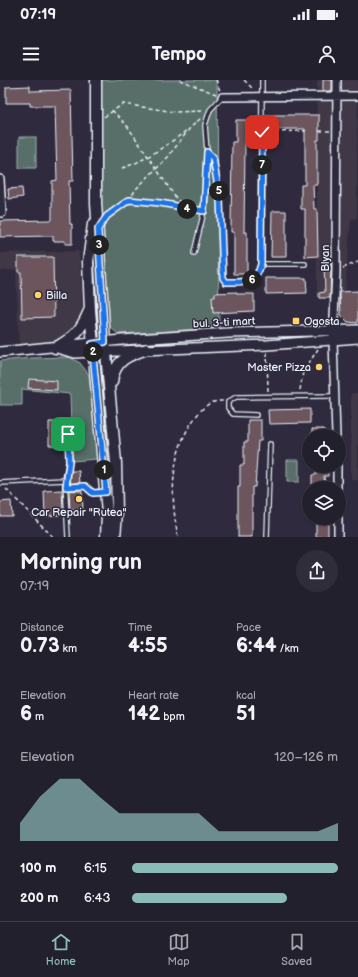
<!DOCTYPE html>
<meta charset="utf-8">
<style>
body{margin:0;font-family:"Balsamiq Sans",sans-serif;background:#2f2d3a;color:#f1f3f6;height:100vh;display:flex;flex-direction:column;font-size:15px;white-space:nowrap}
*{box-sizing:border-box;margin:0}
p{font-size:13px;color:#a3a3aa}
.icon{flex:none;width:22px;height:22px;fill:none;stroke:currentColor;stroke-width:2;stroke-linecap:round;stroke-linejoin:round}
.map{position:relative;height:457px;overflow:hidden}
.sheet{display:flex;flex-direction:column;background:#23202e;flex:1}
.sheet>*{flex:none}
.tools{position:absolute;left:302px;top:349px;display:grid;gap:8px}
.tools a{display:grid;place-items:center;width:44px;height:44px;border-radius:50%;background:#23202e;box-shadow:0 1px 3px #0004,0 0 0 1px #403e4a;font-size:20px}
.pin{position:absolute;display:grid;place-items:center;width:34px;height:34px;color:#fff;margin:-17px;border-radius:8px;box-shadow:0 2px 6px #0006}
.km{position:absolute;width:20px;height:20px;margin:-10px;border-radius:50%;background:#222;color:#fff;font-size:11px;line-height:20px;text-align:center}
.round{display:grid;place-items:center;flex:none;width:42px;height:42px;border-radius:21px;background:#2f2d3a}
.overview{display:flex;align-items:center;justify-content:space-between;height:68px;padding:0 20px}
h1{font-size:22px;font-weight:700;line-height:30px}
.figures{display:grid;grid-template-columns:repeat(3,1fr);gap:6px;height:68px;padding:4px 20px}
.figures div{display:grid;align-content:center}
.figures b{font-size:20px;font-weight:700}
.figures small{font-size:11px;font-weight:400}
.figures p{font-size:11px}
.chart{height:112px;padding:8px 20px}
.chart p{display:flex;justify-content:space-between}
.chart svg{width:100%;height:72px;margin-top:4px;fill:#8bbbb9;opacity:.7}
ul{padding:0 20px;list-style:none;font-size:13px}
li{display:grid;grid-template-columns:64px 48px 1fr;align-items:center;height:30px}
li i{height:10px;border-radius:5px;background:#8bbbb9}
.status{display:flex;justify-content:space-between;align-items:center;height:28px;padding:0 20px;background:#23202e;direction:ltr}
.status svg{height:11px;fill:currentColor}
header{display:flex;justify-content:space-between;align-items:center;height:52px;padding:0 20px;background:#23202e;font-size:18px;font-weight:700}
.tab-bar{display:flex;justify-content:space-around;align-items:center;height:56px;border-top:1px solid #403e4a;background:#23202e;font-size:11px;color:#a3a3aa}
.tab-bar a{display:grid;justify-items:center;gap:2px}
.tab-bar .selected{color:#8bbbb9}
.map>svg:first-child{display:block}
.built{fill:#413746}
.green{fill:#596e68;stroke:#a0b0b0}
.building{fill:#6c555c;stroke:#e8f1f8}
.lines{fill:none;stroke-linecap:round;stroke-linejoin:round}
.service-casing{stroke:#e8f1f8;stroke-width:6}
.minor-casing{stroke:#e8f1f8;stroke-width:10}
.tertiary-casing{stroke:#e8f1f8;stroke-width:12}
.secondary-casing{stroke:#e8f1f8;stroke-width:13}
.path{stroke:#e8f1f8;stroke-width:1.5;stroke-dasharray:4 3;stroke-linecap:butt}
.service{stroke:#2f2a3d;stroke-width:3.5}
.minor{stroke:#2f2a3d;stroke-width:7}
.tertiary{stroke:#2f2a3d;stroke-width:9}
.secondary{stroke:#2f2a3d;stroke-width:10}
.route-casing{stroke:#fff;stroke-width:8}
.route{stroke:#1a73e8;stroke-width:5}
.poi-dot{fill:#ffd166;stroke:#2f2a3d;stroke-width:1.5}
.labels{text-anchor:middle;stroke-width:3;stroke-linejoin:round;paint-order:stroke}
.street-label{font-size:11px;fill:#e8f1f8;stroke:#2f2a3d}
.poi-label{font-size:11px;fill:#e8f1f8;stroke:#2f2a3d;text-anchor:start}
</style>
<div class="status"><b>07:19</b><svg viewBox="0 0 49 12"><path d="M0 12V9h3v3zM5 12V6h3v6zM10 12V3h3v9zM15 12V0h3v12zM26 1h20v11H26zM47 4h2v5h-2z"/></svg></div>
<header><svg class="icon" aria-label="menu" viewBox="0 0 24 24"><path d="M4 6h16M4 12h16M4 18h16"/></svg>Tempo<svg class="icon" aria-label="person" viewBox="0 0 24 24"><circle cx="12" cy="8" r="4"/><path d="M4 21q1-7 8-7t8 7"/></svg></header>
<div class="map">
<svg width="358" height="457" viewBox="0 0 358 457">
<rect width="100%" height="100%" fill="#2f2a3d"/>
<filter id="ink" filterUnits="userSpaceOnUse"><feTurbulence type="fractalNoise" baseFrequency=".025" numOctaves="2"/><feDisplacementMap in="SourceGraphic" scale="8" xChannelSelector="R" yChannelSelector="G"/><feConvolveMatrix kernelMatrix="1 2 1 2 8 2 1 2 1" color-interpolation-filters="sRGB"/></filter>
<g filter="url(#ink)">
<path class="built" d="M 317,0 L 358,0 L 357,138 L 351,139 L 345,210 L 337,210 L 337,214 L 317,213 Z
M 79,171 L 83,229 L 80,241 L 75,249 L 59,261 L 19,265 L 16,190 L 0,190 L 0,173 Z
M 351,313 L 358,313 L 358,400 L 351,400 Z"/>
<path class="green" d="M 101,0 L 217,0 L 219,248 L 118,254 L 109,246 L 101,131 Z
M 19,57 L 36,57 L 36,88 L 19,88 Z
M 69,277 L 80,283 L 89,295 L 97,379 L 72,381 L 70,314 L 22,309 L 22,325 L 0,325 L 0,281 L 32,278 Z
M 287,380 L 299,380 L 299,402 L 287,402 Z"/>
<path class="building" d="M 323,0 L 332,0 L 332,11 L 323,11 Z
M 30,6 L 30,11 L 71,10 L 73,101 L 69,101 L 70,144 L 72,144 L 72,164 L 65,164 L 65,161 L 53,161 L 53,156 L 0,157 L 0,141 L 52,140 L 52,101 L 57,100 L 55,26 L 30,26 L 30,23 L 6,23 L 6,7 Z
M 265,35 L 319,35 L 319,60 L 317,60 L 317,105 L 313,105 L 314,129 L 317,129 L 318,176 L 305,177 L 305,129 L 301,129 L 301,105 L 305,105 L 305,49 L 265,49 Z
M 236,40 L 249,40 L 249,63 L 245,63 L 244,152 L 247,152 L 247,194 L 234,194 L 234,152 L 231,152 L 232,62 L 236,62 Z
M 22,108 L 23,117 L 9,119 L 8,109 Z
M 272,131 L 286,131 L 286,177 L 271,177 Z
M 18,177 L 53,177 L 54,237 L 22,238 L 21,192 L 18,192 Z
M 324,184 L 331,184 L 330,218 L 319,218 L 319,213 L 325,212 Z
M 266,198 L 306,198 L 307,213 L 266,214 Z
M 358,211 L 358,243 L 348,242 L 341,235 L 340,212 Z
M 237,212 L 237,214 L 254,214 L 254,231 L 213,233 L 212,217 L 215,217 L 215,213 Z
M 29,299 L 57,301 L 57,310 L 28,308 Z
M 310,329 L 310,343 L 269,344 L 268,330 Z
M 248,340 L 261,340 L 261,361 L 258,361 L 255,407 L 252,407 L 252,457 L 238,457 L 238,407 L 240,407 L 240,385 L 244,385 L 244,362 L 248,362 Z
M 49,342 L 73,342 L 72,350 L 64,350 L 62,352 L 65,357 L 65,366 L 49,365 Z
M 312,349 L 324,349 L 324,356 L 312,356 Z
M 316,386 L 328,386 L 328,396 L 324,396 L 325,408 L 312,408 L 312,395 L 316,395 Z
M 70,391 L 79,391 L 80,403 L 70,404 Z
M 62,410 L 63,430 L 60,431 L 60,435 L 45,436 L 44,411 Z
M 69,410 L 82,411 L 83,430 L 70,430 Z
M 11,421 L 12,436 L 0,436 L 0,422 Z
M 316,438 L 325,438 L 325,443 L 328,443 L 328,457 L 316,457 Z"/>
<g class="lines">
<g class="service-casing">
<path id="service" d="M 262,0 L 261,184 L 305,184
M 194,173 L 204,131 L 207,72 L 205,45 L 210,30 L 222,17
M 256,335 L 233,334 L 228,328 L 228,322 L 236,317 L 334,316
M 65,353 L 69,356 L 69,382 L 65,400
M 0,403 L 65,400 L 68,457
M 66,407 L 85,406 L 93,413 L 105,412
M 267,457 L 270,364"/>
</g>
<g class="minor-casing">
<path id="minor" d="M 222,17 L 358,16
M 0,99 L 2,133 L 0,133
M 336,356 L 333,260 L 336,191 L 337,0
M 337,386 L 337,408
M 338,438 L 338,457"/>
</g>
<g class="tertiary-casing">
<path id="tertiary" d="M 60,269 L 75,273 L 93,272 L 267,265 L 358,258
M 0,272 L 122,260 L 228,253 L 358,250"/>
</g>
<g class="secondary-casing">
<path id="secondary" d="M 96,0 L 96,123 L 105,262 L 116,383 L 117,433 L 115,457
M 93,144 L 88,182 L 90,230 L 107,434 L 106,457
M 55,268 C 74,257 80,252 89,231
M 112,302 C 114,280 129,275 147,269"/>
</g>
<path class="path" d="M 180,0 L 216,14
M 216,0 L 220,11
M 244,0 L 253,9
M 112,30 L 128,47 L 176,118 L 186,128
M 104,37 L 123,24 L 175,32 L 204,31
M 319,51 L 330,51
M 268,52 L 306,51
M 213,77 L 220,119 L 223,198 L 226,202 C 238,202 256,204 260,190
M 122,88 C 143,82 169,64 187,50
M 129,120 L 160,123 L 198,130
M 106,137 L 129,120 L 136,109 L 168,77 L 190,48 L 201,38
M 343,188 L 358,182
M 267,272 L 268,311
M 300,310 L 303,292 L 318,269
M 6,409 L 53,457
M 178,457 C 170,417 170,371 195,338 C 202,328 210,320 223,321"/>
<use href="#service" class="service"/>
<use href="#minor" class="minor"/>
<use href="#tertiary" class="tertiary"/>
<use href="#secondary" class="secondary"/>
</g>
</g>
<g class="lines" filter="url(#ink)">
<g class="route-casing">
<path id="route" d="M 68,354 L 69,382 L 66,407 L 85,406 L 93,413 L 106,412 L 92,264 L 105,262 L 98,149 L 107,136 L 129,120 L 160,123 L 204,131 L 207,72 L 213,78 L 220,119 L 223,198 L 226,202 C 246,202 256,204 261,184 L 262,52"/>
</g>
<use href="#route" class="route"/>
</g>
<g class="poi-dot">
<circle cx="38" cy="215" r="4"/>
<rect x="292" y="237" width="8" height="8" rx="2"/>
<circle cx="319" cy="287" r="4"/>
<circle cx="79" cy="419" r="4"/>
</g>
<g class="labels">
<g class="street-label">
<text transform="translate(325 178) rotate(-90)" y="4">Blyan</text>
<text transform="translate(224 242) rotate(-3)" y="4">bul. 3-ti mart</text>
</g>
<g class="poi-label">
<text x="46" y="219">Billa</text>
<text x="304" y="245">Ogosta</text>
<text x="311" y="291" text-anchor="end">Master Pizza</text>
<text x="79" y="436" text-anchor="middle">Car Repair "Rutea"</text>
</g>
</g>
</svg>
<div class="tools">
<a><svg class="icon" aria-label="locate" viewBox="0 0 24 24"><circle cx="12" cy="12" r="6"/><path d="M12 2v4M12 18v4M2 12h4M18 12h4"/></svg></a>
<a><svg class="icon" aria-label="layers" viewBox="0 0 24 24"><path d="M12 4l9 5-9 5-9-5zM3 14l9 5 9-5"/></svg></a>
</div>
<div class="pin" style="left:68px;top:354px;background:#1e9e55"><svg class="icon" aria-label="arrive" viewBox="0 0 24 24"><path d="M6 21V4h12l-3 4 3 4H6"/></svg></div>
<div class="pin" style="left:262px;top:52px;background:#d93025"><svg class="icon" aria-label="check" viewBox="0 0 24 24"><path d="M5 12l5 5 9-10"/></svg></div>
<b class="km" style="left:104px;top:390px">1</b>
<b class="km" style="left:93px;top:272px">2</b>
<b class="km" style="left:99px;top:165px">3</b>
<b class="km" style="left:187px;top:129px">4</b>
<b class="km" style="left:219px;top:111px">5</b>
<b class="km" style="left:252px;top:200px">6</b>
<b class="km" style="left:262px;top:85px">7</b>
</div>
<section class="sheet">
<div class="overview"><div><h1>Morning run</h1><p>07:19</p></div><a class="round"><svg class="icon" aria-label="share" viewBox="0 0 24 24"><path d="M12 15V3M7 8l5-5 5 5M5 13v7h14v-7"/></svg></a></div>
<div class="figures">
<div><p>Distance</p><b>0.73<small> km</small></b></div>
<div><p>Time</p><b>4:55</b></div>
<div><p>Pace</p><b>6:44<small> /km</small></b></div>
</div>
<div class="figures">
<div><p>Elevation</p><b>6<small> m</small></b></div>
<div><p>Heart rate</p><b>142<small> bpm</small></b></div>
<div><p>kcal</p><b>51</b></div>
</div>
<div class="chart"><p><span>Elevation</span>120–126 m</p>
<svg viewBox="0 0 160 44" preserveAspectRatio="none"><path d="M0 44V33L10 17L20 6L30 6L40 17L50 27L60 27L70 27L80 27L90 27L100 38L110 38L120 38L130 38L140 38L150 38L160 33V44z"/></svg>
</div>
<ul>
<li><b>100 m</b>6:15<i style="width:100%"></i></li>
<li><b>200 m</b>6:43<i style="width:75%"></i></li>
</ul>
</section>
<nav class="tab-bar">
<a class="selected"><svg class="icon" aria-label="home" viewBox="0 0 24 24"><path d="M3 11l9-7 9 7M6 9v11h12V9"/></svg>Home</a>
<a><svg class="icon" aria-label="map" viewBox="0 0 24 24"><path d="M3 6l6-2 6 2 6-2v14l-6 2-6-2-6 2zM9 4v14M15 6v14"/></svg>Map</a>
<a><svg class="icon" aria-label="saved" viewBox="0 0 24 24"><path d="M7 4h10v16l-5-4-5 4z"/></svg>Saved</a>
</nav>
